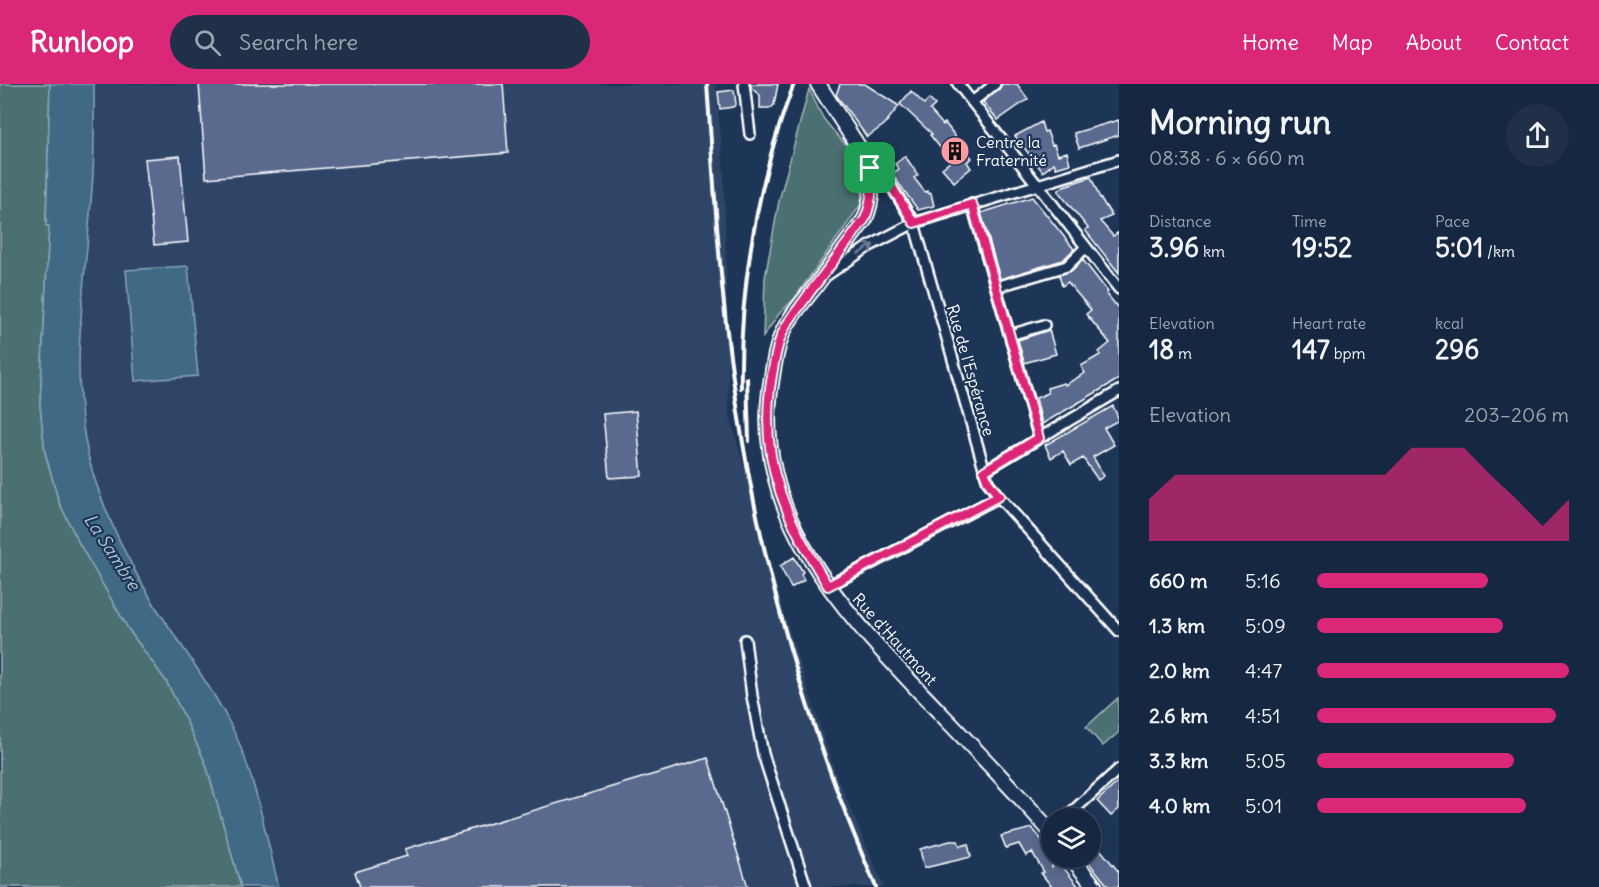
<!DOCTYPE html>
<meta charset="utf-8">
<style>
body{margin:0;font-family:Delius,sans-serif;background:#1f3048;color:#f1f3f6;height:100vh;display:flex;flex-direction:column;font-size:22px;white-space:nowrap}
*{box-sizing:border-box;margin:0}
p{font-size:20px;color:#9ea6b1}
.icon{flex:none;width:33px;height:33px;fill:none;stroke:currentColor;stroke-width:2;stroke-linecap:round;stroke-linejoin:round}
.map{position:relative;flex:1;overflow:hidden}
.sheet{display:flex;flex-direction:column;background:#162841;width:480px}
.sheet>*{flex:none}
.fabs{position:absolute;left:1041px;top:724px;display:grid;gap:12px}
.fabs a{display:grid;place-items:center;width:60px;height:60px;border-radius:50%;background:#162841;box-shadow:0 3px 15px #0003,0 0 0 2px #35445a;font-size:30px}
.pin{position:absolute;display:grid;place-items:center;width:51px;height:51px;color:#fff;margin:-26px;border-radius:12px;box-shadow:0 3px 9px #0006}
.round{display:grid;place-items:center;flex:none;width:63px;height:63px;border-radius:32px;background:#1f3048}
.head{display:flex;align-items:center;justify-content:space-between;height:102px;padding:0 30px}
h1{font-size:33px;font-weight:700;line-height:45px}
.stats{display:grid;grid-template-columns:repeat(3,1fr);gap:9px;height:102px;padding:6px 30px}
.stats div{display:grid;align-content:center}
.stats b{font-size:26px;font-weight:700}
.stats small{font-size:16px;font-weight:400}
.stats p{font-size:16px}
.chart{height:168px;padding:12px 30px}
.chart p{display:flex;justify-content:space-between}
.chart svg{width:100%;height:108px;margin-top:6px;fill:#db2777;opacity:.7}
ul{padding:0 30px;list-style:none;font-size:20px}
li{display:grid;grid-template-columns:96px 72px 1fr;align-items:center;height:45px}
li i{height:15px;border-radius:8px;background:#db2777}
header{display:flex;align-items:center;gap:36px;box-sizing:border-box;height:84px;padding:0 30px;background:#db2777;color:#fff}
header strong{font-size:28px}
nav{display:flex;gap:33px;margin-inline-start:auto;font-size:21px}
.search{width:420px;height:54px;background:#1f3048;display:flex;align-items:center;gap:15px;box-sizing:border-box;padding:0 21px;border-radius:33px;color:#9ea6b1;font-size:22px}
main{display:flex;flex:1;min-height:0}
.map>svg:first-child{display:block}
.built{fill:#2f4568}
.green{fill:#4b6f71;stroke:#a5b7b8;stroke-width:1.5}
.water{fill:#3f6985;stroke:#8ca5b6;stroke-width:1.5}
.building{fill:#5a6b8f;stroke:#fff;stroke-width:1.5}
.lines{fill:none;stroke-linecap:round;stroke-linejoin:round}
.street-casing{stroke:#fff;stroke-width:14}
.secondary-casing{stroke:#fff;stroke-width:18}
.street{stroke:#1d3557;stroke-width:9}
.secondary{stroke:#1d3557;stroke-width:14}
.rail{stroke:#fff;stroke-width:4}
.oneway{stroke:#6c7c92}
.route-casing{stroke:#fff;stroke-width:12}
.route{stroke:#db2777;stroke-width:8}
.labels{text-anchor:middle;stroke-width:4.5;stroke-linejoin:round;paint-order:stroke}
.poi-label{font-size:16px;fill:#fff;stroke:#1d3557;text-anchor:start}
.street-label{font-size:16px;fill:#fff;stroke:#1d3557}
.water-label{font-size:18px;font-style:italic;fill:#b2c3ce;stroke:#1d3557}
</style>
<header>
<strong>Runloop</strong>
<div class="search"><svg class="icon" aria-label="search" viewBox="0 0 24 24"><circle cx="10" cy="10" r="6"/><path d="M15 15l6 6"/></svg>Search here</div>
<nav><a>Home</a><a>Map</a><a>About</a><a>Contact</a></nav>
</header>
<main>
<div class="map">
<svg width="1119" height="803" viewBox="0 0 1119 803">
<rect width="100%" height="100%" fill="#1d3557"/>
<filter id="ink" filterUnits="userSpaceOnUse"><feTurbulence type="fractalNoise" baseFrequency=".0167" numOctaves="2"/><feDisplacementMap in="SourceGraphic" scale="12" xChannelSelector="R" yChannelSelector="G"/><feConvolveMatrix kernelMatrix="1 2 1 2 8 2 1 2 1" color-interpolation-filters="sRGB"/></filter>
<g filter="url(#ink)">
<path class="built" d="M 50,0 L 716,0 L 724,91 L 729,328 L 785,534 L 835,688 L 884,803 L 241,803 L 206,680 L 59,418 L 45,368 Z"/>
<path class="green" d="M 0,0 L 50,0 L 46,138 L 49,141 L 40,321 L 45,368 L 59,418 L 79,459 L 129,546 L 166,597 L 183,630 L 206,680 L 241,803 L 0,803 Z
M 809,5 C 814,14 818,26 824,35 C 850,71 870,70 860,122 L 794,215 L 779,230 L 763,253 L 765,194 L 779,117 Z
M 1118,614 L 1119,648 L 1103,662 L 1086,643 Z"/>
<path class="water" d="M 50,0 L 94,0 C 94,35 95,70 92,104 C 86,200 65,299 94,393 C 108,436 130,481 154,520 C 178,558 206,594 227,634 C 254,682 265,750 279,803 L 241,803 L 206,680 L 183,630 L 166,597 L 129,546 L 79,459 L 59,418 L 45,368 L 40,321 L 49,142 L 46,142 Z
M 188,182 L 198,292 L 135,297 L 126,186 Z"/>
<path class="building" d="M 199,0 L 503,0 L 508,69 L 206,94 Z
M 751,0 L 778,0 L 774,21 L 771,24 L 760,24 L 760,11 L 751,4 Z
M 840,0 L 865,0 L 899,22 L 884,41 L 867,53 L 836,11 Z
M 1002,0 L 1017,0 L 1028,15 L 998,36 L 983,18 L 999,5 Z
M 734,6 L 736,20 L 733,23 L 720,25 L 718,8 Z
M 911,7 L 924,20 L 929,15 L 935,21 L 930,26 L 943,41 L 945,39 L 972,74 L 967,78 L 971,84 L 954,98 L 942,84 L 951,77 L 930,51 L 932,50 L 900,20 Z
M 1119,36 L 1119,51 L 1079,64 L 1074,49 Z
M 1041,38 L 1044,48 L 1047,47 L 1052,61 L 1054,60 L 1058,71 L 1067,68 L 1070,80 L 1056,84 L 1054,79 L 1043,88 L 1015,52 Z
M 180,72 L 188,158 L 154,161 L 145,75 Z
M 905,72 L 918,91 L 914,94 L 925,108 L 928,107 L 928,110 L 931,109 L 934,122 L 918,126 L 892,90 L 899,85 L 895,80 Z
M 1091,93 L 1099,112 L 1112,132 L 1100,137 L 1113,152 L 1119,148 L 1119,189 L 1085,146 L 1088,144 L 1058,107 L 1064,102 Z
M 1032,113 L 1074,165 L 1063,176 L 1000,195 L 981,129 Z
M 1083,176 L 1108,208 L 1106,209 L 1119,225 L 1119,295 L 1042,340 L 1036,314 L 1048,309 L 1047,304 L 1064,299 L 1065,301 L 1085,289 L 1081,282 L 1100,271 L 1099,268 L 1110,259 L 1086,230 L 1091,226 L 1070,201 L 1068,198 L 1062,202 L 1059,191 L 1071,187 Z
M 1049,246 L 1056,270 L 1024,279 L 1018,256 Z
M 1113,322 L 1119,336 L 1104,344 L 1114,361 L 1093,373 L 1104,392 L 1098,396 L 1083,374 L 1071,381 L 1063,367 L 1051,374 L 1045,361 Z
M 636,327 L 642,392 L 609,394 L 603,330 Z
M 794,473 L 803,488 L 801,490 L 804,496 L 791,504 L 780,482 Z
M 708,674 L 748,803 L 360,803 L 355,788 L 407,772 L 405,765 Z
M 1119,697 L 1119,725 L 1111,732 L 1097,717 Z
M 1032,744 L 1052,768 L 1052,783 L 1059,778 L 1079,803 L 1052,803 L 1041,789 L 1044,788 L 1032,768 L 1026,772 L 1019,760 L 1006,764 L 1001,752 Z
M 1090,753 L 1119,788 L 1119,803 L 1109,803 L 1085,774 L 1090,774 Z
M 950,757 L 958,757 L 960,762 L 968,760 L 971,773 L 924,784 L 920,765 Z"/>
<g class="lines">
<g class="street-casing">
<path id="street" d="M 744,0 L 750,50
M 958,0 L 1119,205
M 972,18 L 995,0
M 868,76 L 890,100 L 914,139 L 988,398 L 999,413 L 1119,547
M 972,120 L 1039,354
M 827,191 L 868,163 L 914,139 L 1119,76
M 996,203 L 1067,182 L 1086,163
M 1010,251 L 1044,241
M 984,387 L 1119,307
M 828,502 L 999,413
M 745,556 L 752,612 L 763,670 L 806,803
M 1064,735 L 1119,685"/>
</g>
<g class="secondary-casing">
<path id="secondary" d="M 818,0 L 865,73 C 873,95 874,113 865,135 C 848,157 831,181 814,204 C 803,218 790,232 783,248 C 775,266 773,287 770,306 C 754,433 842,525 922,610 C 966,656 1010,701 1052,749
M 1072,774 L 1095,803"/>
</g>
<use href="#street" class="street"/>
<use href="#secondary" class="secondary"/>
<path class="rail" d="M 707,0 C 714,98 719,197 733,294 C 757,470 805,640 876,803
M 747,294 L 749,357
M 741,304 C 739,205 758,93 794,0"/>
</g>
<defs><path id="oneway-shaft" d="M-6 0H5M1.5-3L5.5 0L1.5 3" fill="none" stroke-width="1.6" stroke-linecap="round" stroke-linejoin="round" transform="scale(1.5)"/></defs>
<use class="oneway" href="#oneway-shaft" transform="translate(866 165) rotate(-32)"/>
</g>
<g class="lines" filter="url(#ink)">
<g class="route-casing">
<path id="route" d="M 866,73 L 890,100 L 914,139 L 972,120 L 1039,354 L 984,387 L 988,398 L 999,412 L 828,502 C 788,437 760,383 770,304 C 773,286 775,267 782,250 C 788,235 801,222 810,208 C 829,184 847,159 865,135 C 874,113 873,95 866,73 Z"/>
</g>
<use href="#route" class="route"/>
</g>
<defs>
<g id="building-disc" transform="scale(1.5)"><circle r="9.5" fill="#ff9aa2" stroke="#1d3557"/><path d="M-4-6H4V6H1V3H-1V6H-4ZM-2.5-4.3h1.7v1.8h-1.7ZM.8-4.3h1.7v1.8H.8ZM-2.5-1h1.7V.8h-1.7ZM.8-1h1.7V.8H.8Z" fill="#111"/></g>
</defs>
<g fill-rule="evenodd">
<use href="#building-disc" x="955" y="67"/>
</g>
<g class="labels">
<g class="poi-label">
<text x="976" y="64">Centre la<tspan x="976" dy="18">Fraternité</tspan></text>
</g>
<g class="street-label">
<text transform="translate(971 286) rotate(74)" y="6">Rue de l'Espérance</text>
<text transform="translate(895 555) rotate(48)" y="6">Rue d'Hautmont</text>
</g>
<g class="water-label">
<text transform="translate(112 468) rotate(57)" y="6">La Sambre</text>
</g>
</g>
</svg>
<div class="fabs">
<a><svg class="icon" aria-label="layers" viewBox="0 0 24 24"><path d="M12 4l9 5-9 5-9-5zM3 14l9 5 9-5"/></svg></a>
</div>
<div class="pin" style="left:870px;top:84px;background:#1e9e55"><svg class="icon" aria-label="arrive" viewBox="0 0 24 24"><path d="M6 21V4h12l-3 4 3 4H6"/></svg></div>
</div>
<section class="sheet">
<div class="head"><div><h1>Morning run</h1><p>08:38 · 6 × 660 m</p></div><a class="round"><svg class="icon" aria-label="share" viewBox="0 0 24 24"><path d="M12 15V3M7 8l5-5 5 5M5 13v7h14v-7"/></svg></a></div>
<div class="stats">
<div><p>Distance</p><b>3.96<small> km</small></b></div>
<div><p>Time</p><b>19:52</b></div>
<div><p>Pace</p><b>5:01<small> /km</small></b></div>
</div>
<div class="stats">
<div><p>Elevation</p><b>18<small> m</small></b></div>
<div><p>Heart rate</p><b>147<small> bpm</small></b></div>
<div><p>kcal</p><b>296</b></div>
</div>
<div class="chart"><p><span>Elevation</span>203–206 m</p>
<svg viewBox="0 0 160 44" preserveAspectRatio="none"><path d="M0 44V27L10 17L20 17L30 17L40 17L50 17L60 17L70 17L80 17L90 17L100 6L110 6L120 6L130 17L140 27L150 38L160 27V44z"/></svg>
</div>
<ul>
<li><b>660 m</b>5:16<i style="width:68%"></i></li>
<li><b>1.3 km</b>5:09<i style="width:74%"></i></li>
<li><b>2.0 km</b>4:47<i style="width:100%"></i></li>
<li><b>2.6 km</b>4:51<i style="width:95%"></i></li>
<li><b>3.3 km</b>5:05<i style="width:78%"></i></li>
<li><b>4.0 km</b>5:01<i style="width:83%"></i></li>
</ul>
</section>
</main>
